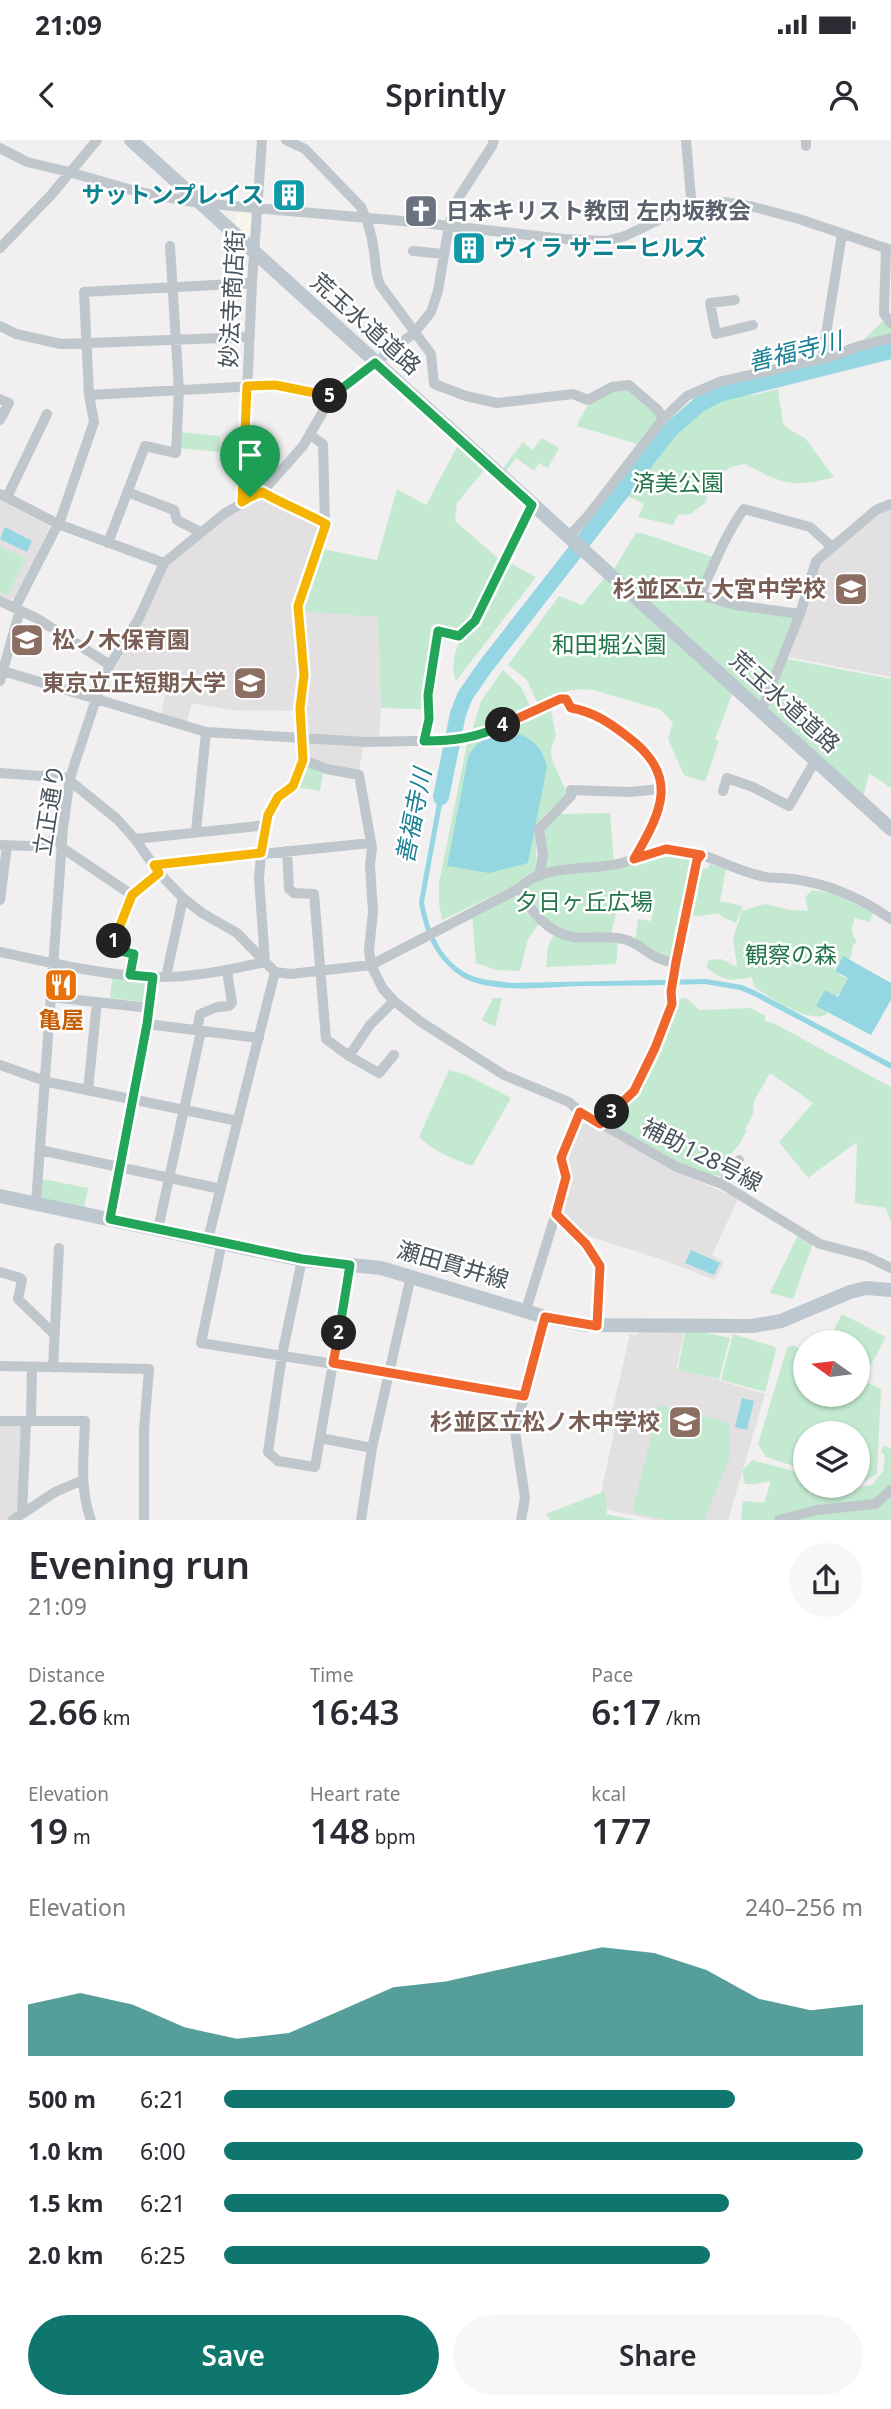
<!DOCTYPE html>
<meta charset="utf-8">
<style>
body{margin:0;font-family:"Noto Sans","Noto Sans JP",sans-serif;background:#f7f7f7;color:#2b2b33;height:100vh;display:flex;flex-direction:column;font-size:26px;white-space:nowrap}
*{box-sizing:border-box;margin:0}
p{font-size:23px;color:#7c7c81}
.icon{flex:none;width:38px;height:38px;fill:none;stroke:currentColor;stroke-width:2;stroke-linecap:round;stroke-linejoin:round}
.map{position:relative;height:1380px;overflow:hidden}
.drawer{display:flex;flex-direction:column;background:#fff;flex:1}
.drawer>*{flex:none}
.needle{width:46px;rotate:284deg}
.fabs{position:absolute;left:793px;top:1190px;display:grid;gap:14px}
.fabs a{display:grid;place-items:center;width:77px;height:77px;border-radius:50%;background:#fff;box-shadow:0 2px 5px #0004;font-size:35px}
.pin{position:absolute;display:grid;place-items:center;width:60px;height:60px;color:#fff;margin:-72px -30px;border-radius:50% 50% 50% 0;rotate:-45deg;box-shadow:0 0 7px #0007}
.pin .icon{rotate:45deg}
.km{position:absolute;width:35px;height:35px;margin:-18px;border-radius:50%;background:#222;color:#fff;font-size:19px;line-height:35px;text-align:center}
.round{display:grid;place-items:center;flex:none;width:74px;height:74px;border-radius:37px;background:#f7f7f7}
.headline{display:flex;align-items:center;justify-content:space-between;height:119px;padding:0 28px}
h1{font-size:38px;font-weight:600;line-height:52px}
.metrics{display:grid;grid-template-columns:repeat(3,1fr);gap:10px;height:119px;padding:7px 28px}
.metrics div{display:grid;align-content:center}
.metrics b{font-size:35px;font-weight:600}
.metrics small{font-size:19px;font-weight:400}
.metrics p{font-size:19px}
.chart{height:196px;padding:14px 28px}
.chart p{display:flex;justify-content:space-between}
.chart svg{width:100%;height:126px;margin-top:7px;fill:#0f766e;opacity:.7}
.button{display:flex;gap:14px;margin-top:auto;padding:14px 28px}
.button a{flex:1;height:80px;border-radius:42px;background:#0f766e;color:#fff;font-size:28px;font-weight:600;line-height:80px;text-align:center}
.button a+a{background:#f7f7f7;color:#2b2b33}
ul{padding:0 28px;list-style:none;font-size:23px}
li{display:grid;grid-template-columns:112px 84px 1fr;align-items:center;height:52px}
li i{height:18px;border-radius:9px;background:#0f766e}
.status{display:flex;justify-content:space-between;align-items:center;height:49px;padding:0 35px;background:#fff;direction:ltr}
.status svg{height:19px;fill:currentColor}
header{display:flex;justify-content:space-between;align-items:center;height:91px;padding:0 28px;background:#fff;font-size:32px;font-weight:600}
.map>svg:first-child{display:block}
.commercial{fill:#faf5eb}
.education{fill:#e2e0e1}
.green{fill:#c3ead0}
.water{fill:#94d6e2}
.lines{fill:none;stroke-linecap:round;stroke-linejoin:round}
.river{stroke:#94d6e2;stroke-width:16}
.street{stroke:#bfc7cc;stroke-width:10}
.secondary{stroke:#bdc7cf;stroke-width:14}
.split-1-casing{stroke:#fff;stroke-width:14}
.split-2-casing{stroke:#fff;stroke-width:14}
.split-3-casing{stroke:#fff;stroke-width:14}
.split-4-casing{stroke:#fff;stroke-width:14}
.split-5-casing{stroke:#fff;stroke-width:14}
.split-6-casing{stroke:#fff;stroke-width:14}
.split-1{stroke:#f5b400;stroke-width:9}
.split-2{stroke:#22a559;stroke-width:9}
.split-3{stroke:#f0652b;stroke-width:9}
.split-4{stroke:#f0652b;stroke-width:9}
.split-5{stroke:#22a559;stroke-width:9}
.split-6{stroke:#f5b400;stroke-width:9}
.labels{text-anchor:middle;stroke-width:5;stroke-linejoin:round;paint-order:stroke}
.culture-label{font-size:23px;font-weight:bold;fill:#0d838f;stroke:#fff;text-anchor:end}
.worship-label{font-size:23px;font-weight:bold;fill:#5b616d;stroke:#fff;text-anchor:start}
.street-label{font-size:23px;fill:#49535b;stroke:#fff}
.park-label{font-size:23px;fill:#217447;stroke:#fff}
.education-label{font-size:23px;font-weight:bold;fill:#785e54;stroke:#fff;text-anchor:end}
.food-label{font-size:23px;font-weight:bold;fill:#c56008;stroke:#fff}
.water-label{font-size:24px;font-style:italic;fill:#1b8194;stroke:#fff}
</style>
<div class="status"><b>21:09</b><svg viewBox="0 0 49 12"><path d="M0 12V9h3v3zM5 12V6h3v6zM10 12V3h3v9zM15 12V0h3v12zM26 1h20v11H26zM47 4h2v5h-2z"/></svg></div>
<header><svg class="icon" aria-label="back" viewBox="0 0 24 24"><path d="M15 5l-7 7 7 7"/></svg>Sprintly<svg class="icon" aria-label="person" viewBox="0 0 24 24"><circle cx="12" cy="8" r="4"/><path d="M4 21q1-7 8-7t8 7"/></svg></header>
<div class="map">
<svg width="891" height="1380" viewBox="0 0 891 1380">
<rect width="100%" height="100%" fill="#f1efef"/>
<path class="commercial" d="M 237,73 L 249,73 L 252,78 L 250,98 L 241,97 L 236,91 Z"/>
<path class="education" d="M 260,355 L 287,372 L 321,387 L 297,455 L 294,472 L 300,549 L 296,571 L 231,570 L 192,563 L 187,582 L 161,575 L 165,555 L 143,548 L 113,532 L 145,477 L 166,425 L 202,394 Z
M 0,360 L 48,385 L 49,389 L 16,457 L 8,461 L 0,457 Z
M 891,368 L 891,537 L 788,517 L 819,422 L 876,373 Z
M 300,471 L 378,476 L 381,568 L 379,599 L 305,595 Z
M 306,600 L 364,604 L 359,630 L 353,631 L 304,619 Z
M 581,977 L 676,1031 L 738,1059 L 712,1115 L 724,1122 L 715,1140 L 663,1120 L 579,1093 L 560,1072 L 564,1018 Z
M 684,1190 L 677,1228 L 765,1254 L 728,1380 L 653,1380 L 598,1367 L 614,1292 L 612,1272 L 630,1194 L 637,1195 L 639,1191 Z
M 0,1285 L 23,1285 L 19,1373 L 8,1380 L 0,1380 Z"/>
<path class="green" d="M 884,180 L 891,189 L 891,195 L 860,203 Z
M 627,249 L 660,277 L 640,305 L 577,286 C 588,260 599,251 627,249 Z
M 778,249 L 783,284 L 788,289 L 805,298 L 834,337 C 793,349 781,343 745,324 L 731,327 L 713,339 L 705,363 L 690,374 L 678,375 L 673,385 L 638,377 L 644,364 L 627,356 L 674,295 L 694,278 L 698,270 L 729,256 L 742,253 L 754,255 Z
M 180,292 L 220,296 L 219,312 L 180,308 Z
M 542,298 L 559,308 L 548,328 L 539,323 L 534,331 L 516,318 L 504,334 L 501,331 L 523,302 L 532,310 Z
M 459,303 L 486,328 L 457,363 L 455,381 L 500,420 L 473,478 L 458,493 L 436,487 C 433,515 421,541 423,569 L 381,568 L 378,477 L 300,471 L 318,408 L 377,420 L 397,349 L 426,365 Z
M 642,393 L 713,417 L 697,456 L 795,476 L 762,563 L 614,429 L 635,394 Z
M 0,406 L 26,419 L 9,453 L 5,455 L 0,452 Z
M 506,421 L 536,437 L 456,541 C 442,509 489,449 506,421 Z
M 605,437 L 733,552 L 715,599 L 719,601 L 705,642 L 684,635 L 668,599 L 673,583 L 661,570 L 594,550 C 571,547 559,553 538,564 L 527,540 L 508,525 L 559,456 L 582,465 Z
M 787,519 L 891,539 L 891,648 L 869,633 L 863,658 L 766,569 Z
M 503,530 L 521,547 L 531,568 L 479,593 L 472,591 L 481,561 Z
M 550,565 L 556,596 L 551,609 L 552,620 L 568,655 C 559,663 545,672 539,682 C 533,693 538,718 536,732 L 524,737 L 520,743 L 442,780 L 439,763 L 439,743 L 467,604 Z
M 308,626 L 323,632 L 320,651 L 296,647 L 304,627 Z
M 610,673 L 614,722 L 544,732 L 543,691 L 559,674 Z
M 666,713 L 690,720 L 672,817 L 658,817 L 635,801 L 638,779 L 651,781 L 655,762 L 621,754 L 611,793 C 564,794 557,793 525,756 L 526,746 C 556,730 586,734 618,728 C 634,725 650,718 666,713 Z
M 710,724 L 726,729 L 720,761 L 743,766 L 736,783 L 724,778 L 718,773 L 702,776 L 691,775 L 702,729 L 708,728 Z
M 812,750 L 835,754 L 873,773 L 870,782 L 855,778 C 851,788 851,793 857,802 L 852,806 C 853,821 846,824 833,828 L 841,836 L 848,838 L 844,851 L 833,858 L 826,875 C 806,882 771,858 754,847 L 752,837 C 729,841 725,842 706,827 L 709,820 L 721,819 L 737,827 L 733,798 L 742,771 L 765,764 L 790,770 L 808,771 L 805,757 Z
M 514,755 L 520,767 L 539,784 L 528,799 L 520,831 L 496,830 L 476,823 L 472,775 Z
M 555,793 L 618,801 L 616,824 L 546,827 L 548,806 Z
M 113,832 L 148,837 L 145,862 L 110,858 Z
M 493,858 L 502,858 L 495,887 L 482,880 Z
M 686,858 L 700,870 L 751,868 L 765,876 L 765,881 L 775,884 L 891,947 L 891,1082 L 886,1068 L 855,1063 L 857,1002 L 808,1038 L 779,1002 L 813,963 L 770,933 L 754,961 L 753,974 L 745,989 L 747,990 L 740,1003 L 724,1023 L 722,1036 C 693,1036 639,1000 611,984 L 611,980 L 636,957 L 662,906 L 680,859 Z
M 449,930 L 467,935 L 511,958 L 472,1026 C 453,1019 433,1011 419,997 Z
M 42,1039 L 88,1048 L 84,1068 L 40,1058 Z
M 798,1095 L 813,1104 L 793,1159 L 770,1153 Z
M 842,1174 L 886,1197 L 864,1238 L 858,1235 L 858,1202 L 827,1202 Z
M 691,1190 L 730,1198 L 719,1239 L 678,1230 L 685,1191 Z
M 733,1194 L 775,1207 L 776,1210 L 765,1252 L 721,1240 Z
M 793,1205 L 805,1211 L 805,1255 L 858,1255 L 858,1238 L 881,1249 L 877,1334 L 858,1345 L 858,1293 L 805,1293 L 805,1330 L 766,1317 L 758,1304 L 787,1208 Z
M 659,1265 L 730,1283 L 730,1317 L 704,1380 L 668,1380 L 632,1372 Z
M 883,1306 L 891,1308 L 891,1380 L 741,1380 L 743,1361 L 764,1363 L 771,1341 L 755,1344 L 745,1344 L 742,1331 L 752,1320 L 805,1334 L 805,1346 C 827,1346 851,1349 872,1345 L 883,1331 L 885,1315 L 881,1312 Z
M 605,1351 L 607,1374 L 635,1380 L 550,1380 L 546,1374 Z"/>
<path class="water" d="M 5,387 L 32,401 L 27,412 L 0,399 Z
M 503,591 C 526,593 542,604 547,627 L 528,723 L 489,733 L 447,726 L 468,618 C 474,603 488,595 503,591 Z
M 442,636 L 447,637 L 424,762 C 429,794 445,829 479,838 C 489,841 501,841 511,843 L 706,839 L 742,845 L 756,851 L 891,923 L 891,929 L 754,856 L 740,850 L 705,844 C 664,845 623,846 581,846 C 549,847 493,854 464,838 C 436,821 424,793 419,762 Z
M 843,816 L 891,843 L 891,860 L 871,895 L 816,866 L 825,850 L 838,857 L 848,838 L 835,831 Z
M 691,1110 L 720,1123 L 714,1135 L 685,1123 Z
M 742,1258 L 754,1261 L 747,1290 L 735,1287 Z"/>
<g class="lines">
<path class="river" d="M 441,657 L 458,574 L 465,556 L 485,527 L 670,290 L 700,264 L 719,254 L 891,211"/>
<path class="street" d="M 286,0 L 305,9 L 361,67 C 368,81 372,97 374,111 C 376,124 375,133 380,145 L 431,214 L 434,244 L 466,256 L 497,263 L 573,254 L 588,260 L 612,247 L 629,245 L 658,270 L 663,279
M 686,0 L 692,69
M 806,6 L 806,0
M 0,8 L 27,22 L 69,32 L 139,52 L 199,63 L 414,82 L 564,99 L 606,101 L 625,96 L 667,76 L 724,62 L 754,67 L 799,79 L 891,110
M 0,108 L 51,55 L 97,0
M 886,108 L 884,174 L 891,183
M 413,111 L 444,114
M 735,160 L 710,163 L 716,194 L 753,185
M 0,186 L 16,194 L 61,204 L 250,197
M 822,219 L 842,94
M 89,255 L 275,245 L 332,256
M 0,259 L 9,263 L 0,280
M 127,352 L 174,370 L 177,380 L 200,392
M 262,352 C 283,364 304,372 325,384
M 0,354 L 58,384 L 164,423
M 7,357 L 47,274
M 242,362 L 252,143 L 262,0
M 568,397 L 587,377 L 663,279 L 687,256 L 719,242 L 830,217 L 859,206 L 891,198
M 108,403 L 145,306 L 176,313 L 179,250 L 170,106
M 0,461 L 38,479 L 110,525
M 15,468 L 61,378 L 94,282 L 89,255 L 84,152 L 252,143
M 800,474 L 735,465 L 700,455 C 714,425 725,395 744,369 L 810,387 L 831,406
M 0,530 L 206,592 L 367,602 L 460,600 L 476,597 L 536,568 L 560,559 L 566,559 L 571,568 C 594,572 610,582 628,597 C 680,637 661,671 634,720
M 0,541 L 20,470
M 761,572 L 800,474 L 816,421 L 876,370 L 891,364
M 424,601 L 429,580 L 428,555 L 438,491 L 459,496 L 475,481 L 532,365
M 303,620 L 327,629 L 359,635 L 372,708 L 370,725 L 373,772 L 369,810 L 371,825 L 383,849 L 394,861 L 421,882 L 504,935 L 569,962 L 580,972 L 677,1027 L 722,1044 L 820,1104 L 866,1116 L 891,1128
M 0,633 L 70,638
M 70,641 L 117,679 L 135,699 L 159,733 L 183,758 L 202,773 L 237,793 L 275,832 L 291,834 L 371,825 L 520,748 C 542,723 593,731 622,723 C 637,719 653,709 668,709 C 701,709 730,729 761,736 C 771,739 782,737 793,739 C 829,744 861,758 891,779
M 723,651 L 727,638 L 753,647 L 789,666 L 815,621
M 196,691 L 206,592
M 135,699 L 267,685
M 0,705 L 29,706 L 62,699
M 61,707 L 132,755
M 287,711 L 289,749 L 294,753 L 314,754 L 326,899 L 349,916 L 379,933 L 394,915
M 154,725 L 371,703
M 539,736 L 543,715 L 539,689 L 571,656 L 571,650 L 629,652 L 661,649
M 520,748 C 528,770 549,794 574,797 C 589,799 607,795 623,799 C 645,804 649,821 676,822
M 0,760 L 7,706
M 0,812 C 47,822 106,836 154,837 C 191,838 229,830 265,822
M 265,822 L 259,739 L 261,713 L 268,675 L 278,657 L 293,646 L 303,620 L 300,568 L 304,535 L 298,466 L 325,384 L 323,304 L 310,295
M 130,835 L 134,814 L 111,809 L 132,755 L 159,733
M 166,837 L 183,758
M 51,857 L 150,868
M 147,884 L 259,898
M 197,891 L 200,874 L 217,867 L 229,866 L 232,863 L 227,831
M 349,916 L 370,885 L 394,861
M 0,925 L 48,942 L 238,981
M 88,950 L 97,862
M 600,983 L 634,951 L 655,908 L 672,864 L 671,852 L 697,720 L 701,715
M 40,1010 L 221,1049
M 722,1044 L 739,1020
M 36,1063 L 63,688 L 70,638 L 96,559 L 110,525 L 139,478 L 164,423 L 225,373 L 262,352 L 303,306 L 332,256 L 414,193 L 431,172 L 438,151 L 449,85 L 459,57 L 492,6 L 494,0
M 557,1074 L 586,1104 L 600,1126 L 597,1186
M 110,1079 L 147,884 L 153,837
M 158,1089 L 201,891
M 208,1099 L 275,832
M 222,1102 L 201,1203 L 435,1240 L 524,1256
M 302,1120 L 282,1215 L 268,1312 L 278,1321 L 315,1327 L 350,1125
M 0,1132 L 20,1138 L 22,1140 L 18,1159 L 54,1194
M 526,1170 L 565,1044 L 566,1037 L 561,1018 L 580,972
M 0,1226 L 149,1229 L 144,1290 L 144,1380
M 53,1228 L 59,1108
M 0,1281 L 85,1281 C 84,1314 79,1348 91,1380
M 31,1281 L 32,1227
M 320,1298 L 372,1308
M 22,1374 L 26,1281
M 13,1380 L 55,1352 L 83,1340
M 361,1380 L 372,1308 L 411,1136
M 521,1380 L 525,1358 L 515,1291 L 545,1177
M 779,1380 L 817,1370 L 875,1364 L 891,1350"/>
<path class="secondary" d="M 131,0 L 891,689
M 0,1056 L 302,1120 L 381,1128 L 545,1177 L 586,1185 L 752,1186 L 781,1181 L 850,1152 L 866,1148 L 891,1150"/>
</g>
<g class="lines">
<g class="split-1-casing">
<path id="split-1" d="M 114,801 L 132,755 L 159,733 L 154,725 L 261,713 L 268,675 L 278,657 L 293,646 L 303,620 L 300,568 L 304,535 L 298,466 L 326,384 C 304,372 283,364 262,352 L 250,357"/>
</g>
<g class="split-2-casing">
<path id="split-2" d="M 114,801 L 111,809 L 134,814 L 130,835 L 153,837 L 147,884 L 110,1079 L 302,1119 L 350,1125 L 339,1193"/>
</g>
<g class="split-3-casing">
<path id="split-3" d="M 339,1193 L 333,1223 L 524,1256 L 545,1177 L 597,1186 L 600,1126 L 586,1104 L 556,1074 L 566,1037 L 561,1018 L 580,972 L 600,984 L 612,972"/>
</g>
<g class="split-4-casing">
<path id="split-4" d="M 503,585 L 560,559 L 566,559 L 571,568 C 594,572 610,583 628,597 C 680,636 662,671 634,719 L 666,709 L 701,715 L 697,720 L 676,822 L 671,852 L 672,864 L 655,908 L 634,951 L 612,972"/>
</g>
<g class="split-5-casing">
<path id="split-5" d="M 330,256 L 332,256 L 375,223 L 532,365 L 475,481 L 459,496 L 438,491 L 428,555 L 429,579 L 424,601 C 453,601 477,598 503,585"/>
</g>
<g class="split-6-casing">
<path id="split-6" d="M 250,357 L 242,362 L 247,246 L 275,245 L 330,256"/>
</g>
<use href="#split-1" class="split-1"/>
<use href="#split-2" class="split-2"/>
<use href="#split-3" class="split-3"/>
<use href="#split-4" class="split-4"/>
<use href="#split-5" class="split-5"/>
<use href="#split-6" class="split-6"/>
</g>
<defs>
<g id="building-square" transform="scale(1.75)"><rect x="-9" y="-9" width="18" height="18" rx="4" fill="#0f9aa8" stroke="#fff"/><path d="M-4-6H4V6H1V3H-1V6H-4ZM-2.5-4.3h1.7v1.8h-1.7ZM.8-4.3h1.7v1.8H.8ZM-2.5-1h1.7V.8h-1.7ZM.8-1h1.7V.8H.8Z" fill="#fff"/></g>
<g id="church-square" transform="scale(1.75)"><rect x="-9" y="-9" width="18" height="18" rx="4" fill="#6b7280" stroke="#fff"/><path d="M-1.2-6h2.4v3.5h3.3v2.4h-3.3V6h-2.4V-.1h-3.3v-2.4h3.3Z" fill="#fff"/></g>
<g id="school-square" transform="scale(1.75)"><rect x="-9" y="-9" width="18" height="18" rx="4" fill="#8d6e63" stroke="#fff"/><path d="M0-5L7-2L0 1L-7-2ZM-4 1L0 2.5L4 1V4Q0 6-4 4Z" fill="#fff"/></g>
<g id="university-square" transform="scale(1.75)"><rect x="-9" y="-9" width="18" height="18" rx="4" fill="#8d6e63" stroke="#fff"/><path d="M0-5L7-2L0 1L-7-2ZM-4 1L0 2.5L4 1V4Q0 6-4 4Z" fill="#fff"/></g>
<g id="restaurant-square" transform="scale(1.75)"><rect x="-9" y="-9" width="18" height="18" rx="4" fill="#e8710a" stroke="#fff"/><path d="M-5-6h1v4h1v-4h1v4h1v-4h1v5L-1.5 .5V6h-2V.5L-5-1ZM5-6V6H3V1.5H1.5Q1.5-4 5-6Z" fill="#fff"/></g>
</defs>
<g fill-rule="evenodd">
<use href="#building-square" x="289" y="55"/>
<use href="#church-square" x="421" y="71"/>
<use href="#building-square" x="469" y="108"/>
<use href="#school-square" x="851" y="449"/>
<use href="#school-square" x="27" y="500"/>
<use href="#university-square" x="250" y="543"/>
<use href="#restaurant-square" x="61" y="845"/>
<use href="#school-square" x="685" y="1282"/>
</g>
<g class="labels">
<g class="culture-label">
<text x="264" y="63">サットンプレイス</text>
<text x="494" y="116" text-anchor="start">ヴィラ サニーヒルズ</text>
</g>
<g class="worship-label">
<text x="446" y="79">日本キリスト教団 左内坂教会</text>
</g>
<g class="street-label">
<text transform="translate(232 159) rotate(-87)" y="8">妙法寺商店街</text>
<text transform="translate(366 184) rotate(42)" y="8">荒玉水道道路</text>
<text transform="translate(785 562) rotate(42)" y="8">荒玉水道道路</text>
<text transform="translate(49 670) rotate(-81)" y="8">立正通り</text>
<text transform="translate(702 1015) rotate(27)" y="8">補助128号線</text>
<text transform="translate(453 1125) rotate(16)" y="8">瀬田貫井線</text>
</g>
<g class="park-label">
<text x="678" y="351">済美公園</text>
<text x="609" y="513">和田堀公園</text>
<text x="584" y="770">夕日ヶ丘広場</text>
<text x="791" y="823">観察の森</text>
</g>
<g class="education-label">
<text x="826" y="457">杉並区立 大宮中学校</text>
<text x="52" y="508" text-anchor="start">松ノ木保育園</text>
<text x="226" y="551">東京立正短期大学</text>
<text x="660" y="1290">杉並区立松ノ木中学校</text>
</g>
<g class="food-label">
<text x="61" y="888">亀屋</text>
</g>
<g class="water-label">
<text transform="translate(795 212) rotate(-14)" y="8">善福寺川</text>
<text transform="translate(414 676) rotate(-79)" y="8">善福寺川</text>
</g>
</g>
</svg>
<div class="fabs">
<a><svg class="needle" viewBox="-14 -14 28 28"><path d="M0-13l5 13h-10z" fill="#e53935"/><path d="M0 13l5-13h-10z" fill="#7c7c81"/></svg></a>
<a><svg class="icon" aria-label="layers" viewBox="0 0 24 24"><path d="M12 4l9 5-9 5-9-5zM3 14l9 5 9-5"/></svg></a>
</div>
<div class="pin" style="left:250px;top:357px;background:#1e9e55"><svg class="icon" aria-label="arrive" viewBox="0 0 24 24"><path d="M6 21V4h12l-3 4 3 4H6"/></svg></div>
<b class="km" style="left:114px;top:801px">1</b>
<b class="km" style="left:339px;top:1193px">2</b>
<b class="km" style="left:612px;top:972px">3</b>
<b class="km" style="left:503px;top:585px">4</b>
<b class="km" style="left:330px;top:256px">5</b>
</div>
<section class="drawer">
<div class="headline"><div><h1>Evening run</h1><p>21:09</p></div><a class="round"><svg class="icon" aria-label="share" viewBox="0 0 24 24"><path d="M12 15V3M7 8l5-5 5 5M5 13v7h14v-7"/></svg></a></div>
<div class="metrics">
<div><p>Distance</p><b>2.66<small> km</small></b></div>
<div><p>Time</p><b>16:43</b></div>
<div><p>Pace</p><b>6:17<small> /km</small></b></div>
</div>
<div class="metrics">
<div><p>Elevation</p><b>19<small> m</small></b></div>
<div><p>Heart rate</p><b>148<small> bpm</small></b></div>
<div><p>kcal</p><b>177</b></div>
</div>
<div class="chart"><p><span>Elevation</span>240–256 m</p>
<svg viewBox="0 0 160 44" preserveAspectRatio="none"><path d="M0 44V26L10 22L20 26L30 34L40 38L50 36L60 28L70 20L80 18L90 14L100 10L110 6L120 8L130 14L140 24L150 28L160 26V44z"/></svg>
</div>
<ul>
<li><b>500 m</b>6:21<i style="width:80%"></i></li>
<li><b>1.0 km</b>6:00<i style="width:100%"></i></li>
<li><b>1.5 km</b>6:21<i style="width:79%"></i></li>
<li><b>2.0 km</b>6:25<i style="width:76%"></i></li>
</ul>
<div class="button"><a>Save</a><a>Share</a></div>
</section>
